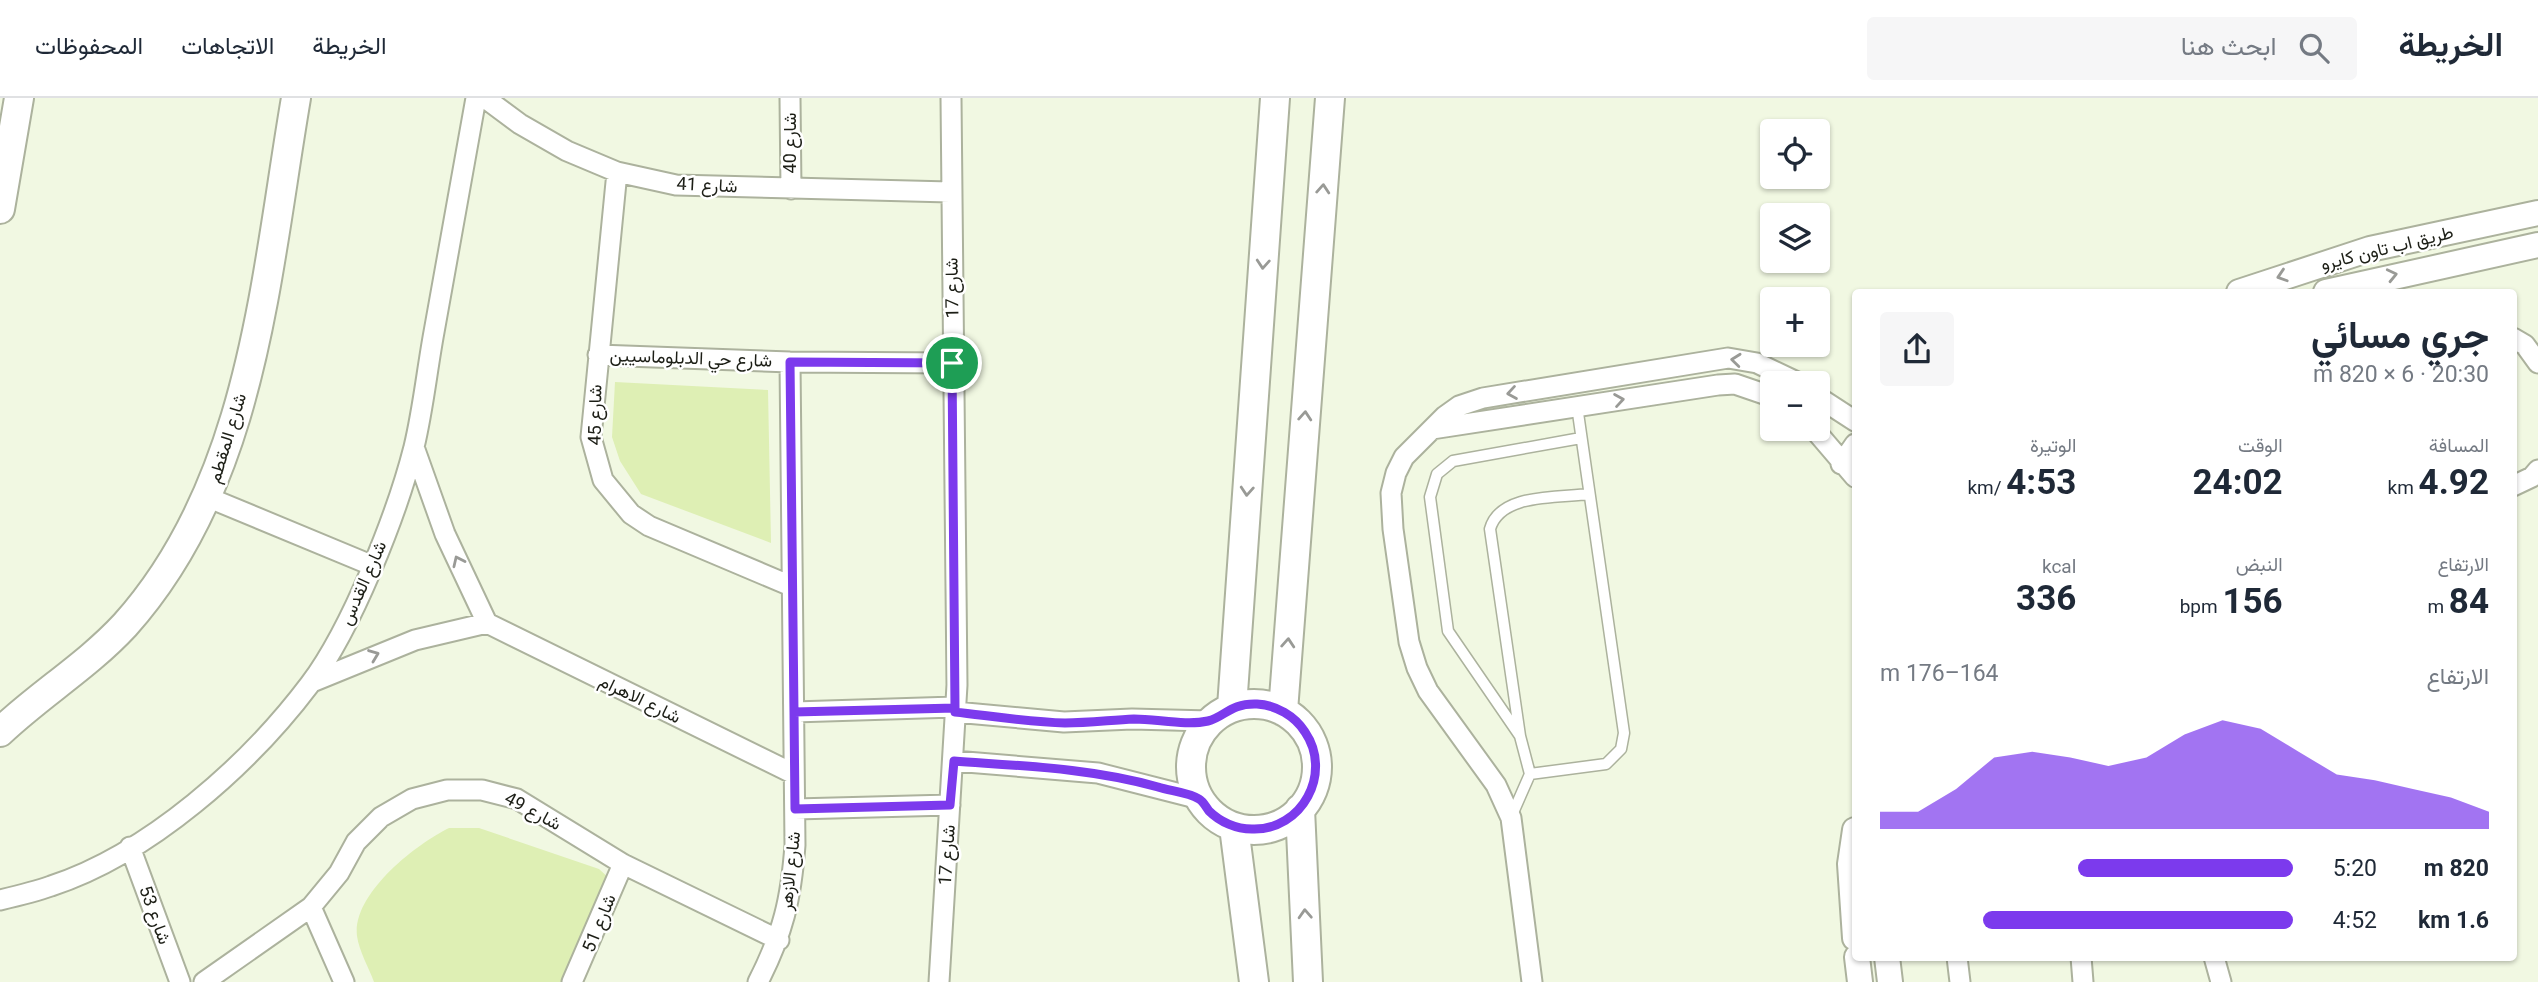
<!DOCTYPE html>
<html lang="ar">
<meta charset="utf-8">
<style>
body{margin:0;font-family:Roboto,Vazirmatn,sans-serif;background:#f6f6f7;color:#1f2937;direction:rtl;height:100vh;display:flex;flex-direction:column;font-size:26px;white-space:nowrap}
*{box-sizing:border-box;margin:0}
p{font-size:23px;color:#747a83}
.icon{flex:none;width:38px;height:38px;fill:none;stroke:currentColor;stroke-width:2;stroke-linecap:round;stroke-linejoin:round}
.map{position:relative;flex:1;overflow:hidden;direction:ltr}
.side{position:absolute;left:1852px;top:191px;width:665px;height:672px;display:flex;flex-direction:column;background:#fff;border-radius:7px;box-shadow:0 2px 5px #0004;direction:rtl}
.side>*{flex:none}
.tools{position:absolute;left:1760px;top:21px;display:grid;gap:14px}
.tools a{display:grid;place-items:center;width:70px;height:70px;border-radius:7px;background:#fff;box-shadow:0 2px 5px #0004;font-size:35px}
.pin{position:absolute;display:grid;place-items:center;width:60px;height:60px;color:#fff;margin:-30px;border:4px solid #fff;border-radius:50%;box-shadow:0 2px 7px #0007}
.round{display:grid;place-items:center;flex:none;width:74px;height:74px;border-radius:7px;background:#f6f6f7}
.summary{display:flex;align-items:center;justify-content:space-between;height:119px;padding:0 28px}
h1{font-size:38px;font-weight:700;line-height:52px}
.figures{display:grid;grid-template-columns:repeat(3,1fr);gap:10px;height:119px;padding:7px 28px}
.figures div{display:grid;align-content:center}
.figures b{font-size:35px;font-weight:700}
.figures small{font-size:19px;font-weight:400}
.figures p{font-size:19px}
.chart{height:196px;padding:14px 28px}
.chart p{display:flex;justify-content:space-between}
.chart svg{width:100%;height:126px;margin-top:7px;fill:#7c3aed;opacity:.7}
ul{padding:0 28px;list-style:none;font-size:23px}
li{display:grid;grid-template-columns:112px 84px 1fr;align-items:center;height:52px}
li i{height:18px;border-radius:9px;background:#7c3aed}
header{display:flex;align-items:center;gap:42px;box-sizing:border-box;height:98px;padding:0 35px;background:#fff;border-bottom:2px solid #e0e1e3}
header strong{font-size:33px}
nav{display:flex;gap:38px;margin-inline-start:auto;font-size:24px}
.search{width:490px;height:63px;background:#f6f6f7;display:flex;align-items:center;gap:18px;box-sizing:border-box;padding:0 24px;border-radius:7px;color:#747a83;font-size:26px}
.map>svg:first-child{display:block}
.green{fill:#deefb4}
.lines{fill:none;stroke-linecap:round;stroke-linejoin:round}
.service-casing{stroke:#acb29d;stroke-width:13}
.minor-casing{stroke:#acb29d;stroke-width:23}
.tertiary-casing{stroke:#acb29d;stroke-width:28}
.secondary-casing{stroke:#acb29d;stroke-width:32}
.service{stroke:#fff;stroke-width:10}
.minor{stroke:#fff;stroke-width:19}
.tertiary{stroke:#fff;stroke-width:24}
.secondary{stroke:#fff;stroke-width:28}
.oneway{stroke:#999a96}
.route-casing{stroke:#fff;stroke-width:14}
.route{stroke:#7c3aed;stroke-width:9}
.labels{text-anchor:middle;stroke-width:5;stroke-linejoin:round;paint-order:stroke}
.street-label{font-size:18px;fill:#1c1e16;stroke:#fff}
</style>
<header>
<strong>الخريطة</strong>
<div class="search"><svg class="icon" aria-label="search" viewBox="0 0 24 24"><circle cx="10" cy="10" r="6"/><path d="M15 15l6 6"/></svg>ابحث هنا</div>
<nav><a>الخريطة</a><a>الاتجاهات</a><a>المحفوظات</a></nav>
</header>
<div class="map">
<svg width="2538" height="884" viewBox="0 0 2538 884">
<rect width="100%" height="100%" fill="#f1f8e2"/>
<path class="green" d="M 615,284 L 768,292 L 771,445 L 641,396 L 620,363 L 612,339 Z
M 449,730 L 479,730 L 599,771 L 611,782 L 615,800 L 583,884 L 374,884 C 369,870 359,853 357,838 C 352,796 416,746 449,730 Z"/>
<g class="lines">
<g class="service-casing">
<path id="service" d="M 1520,638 L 1448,533 L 1430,399 L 1437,376 L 1453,363 L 1581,340
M 1530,676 L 1606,666 L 1621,651 L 1624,635 L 1577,308
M 1512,717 L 1530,676 L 1520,638 L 1490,431 C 1500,395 1557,400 1589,396"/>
</g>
<g class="minor-casing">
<path id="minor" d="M 485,0 L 520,26 L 567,53 L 617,74 L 676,87 L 950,94
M 790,0 L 791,91
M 617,74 L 591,339 L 603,382 L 631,416 L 649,428 L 791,488
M 2513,240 L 2525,247 L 2538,265
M 598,257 L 790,264 L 952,265
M 1818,299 L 1855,323
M 1432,331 L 1718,287 L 1735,286 L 1773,299
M 1814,331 L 1855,379
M 414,349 L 445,436 L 487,525
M 1841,366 L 1855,346
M 2513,388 L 2532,379 L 2538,372
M 207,399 L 371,467
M 312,584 L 415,542 L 487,525 L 794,676
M 794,614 L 955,609
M 955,614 L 1064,624 L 1132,621 L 1210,623
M 954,663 L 1098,675 L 1200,701
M 795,711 L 950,707
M 130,749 L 180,884
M 0,802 C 17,798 34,794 51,788 C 149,756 249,667 310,586 C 352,530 397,416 414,349 C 423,312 427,272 434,234 C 448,156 462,78 476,0
M 311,809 L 344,884
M 1957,859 L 1960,884
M 2081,859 L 2083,884
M 2214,859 L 2221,884
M 204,884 L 311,809 L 339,775 L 356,744 L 381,719 L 412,701 L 447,692 L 482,692 L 517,701 L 623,766 L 779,842
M 572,884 L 623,766
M 758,884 C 783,835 791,802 795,747 L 790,264
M 939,884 L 957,587 L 951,0
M 1532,884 L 1511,720 L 1496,687 L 1428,593 L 1417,570 L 1409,544 L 1393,431 L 1391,395 L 1396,375 L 1404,359 L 1445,318 L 1459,308 L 1483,300 L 1728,260 L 1757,265 L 1799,285"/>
</g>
<g class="tertiary-casing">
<path id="tertiary" d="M 2239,194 L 2370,151 L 2538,115
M 2326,194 L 2538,147
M 1855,732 L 1850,766 L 1855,840
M 1857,859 L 1860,884
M 1887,859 L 1890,884"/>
</g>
<g class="secondary-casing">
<path id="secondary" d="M 0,111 L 19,0
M1191 669a63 63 0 1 1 126 0a63 63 0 1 1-126 0Z
M 1232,609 L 1275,0
M 1283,613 L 1330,0
M 0,634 C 40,596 87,568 125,527 C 253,384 265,181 296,0
M 1300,711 L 1308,884
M 1234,729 L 1254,884"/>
</g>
<use href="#service" class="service"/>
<use href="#minor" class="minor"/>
<use href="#tertiary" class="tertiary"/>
<use href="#secondary" class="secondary"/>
</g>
<defs><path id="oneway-chevron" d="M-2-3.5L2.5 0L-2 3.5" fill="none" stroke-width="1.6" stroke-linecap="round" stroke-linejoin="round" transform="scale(1.75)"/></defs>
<g class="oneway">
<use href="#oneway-chevron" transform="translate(1323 91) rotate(-86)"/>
<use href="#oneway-chevron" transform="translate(1263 166) rotate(94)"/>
<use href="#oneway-chevron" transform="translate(2392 177) rotate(-13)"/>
<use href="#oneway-chevron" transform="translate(2282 178) rotate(162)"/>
<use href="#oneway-chevron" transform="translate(1736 262) rotate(-174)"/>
<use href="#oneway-chevron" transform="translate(1512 295) rotate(171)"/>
<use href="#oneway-chevron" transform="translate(1619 302) rotate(-9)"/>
<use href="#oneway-chevron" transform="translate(1305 318) rotate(-86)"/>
<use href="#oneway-chevron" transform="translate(1247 393) rotate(94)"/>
<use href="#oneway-chevron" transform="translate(458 463) rotate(-115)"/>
<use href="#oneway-chevron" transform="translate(1288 545) rotate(-86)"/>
<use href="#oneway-chevron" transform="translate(374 557) rotate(-21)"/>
<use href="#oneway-chevron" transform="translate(1305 816) rotate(-93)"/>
</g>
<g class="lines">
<g class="route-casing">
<path id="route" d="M 952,265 L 955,610 L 794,614 L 795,711 L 950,707 L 954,663 C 1022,668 1091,670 1158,689 C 1170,693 1188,694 1199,701 C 1203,703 1206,709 1209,713 C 1220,724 1236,731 1252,731 C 1302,733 1333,675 1305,634 C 1295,618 1276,607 1257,606 C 1230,605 1225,619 1208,623 C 1186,628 1157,621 1134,621 C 1111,622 1089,625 1065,625 C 1029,624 991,618 955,614 L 955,610 L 794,614 L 790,264 L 952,265"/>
</g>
<use href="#route" class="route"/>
</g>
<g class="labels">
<g class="street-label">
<text transform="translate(790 45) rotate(-90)" y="6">شارع 40</text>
<text transform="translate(707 87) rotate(3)" y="6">شارع 41</text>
<text transform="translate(2387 150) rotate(-14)" y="6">طريق اب تاون كايرو</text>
<text transform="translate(952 190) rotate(-91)" y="6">شارع 17</text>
<text transform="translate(691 260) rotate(2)" y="6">شارع حي الدبلوماسيين</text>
<text transform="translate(595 317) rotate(-89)" y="6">شارع 45</text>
<text transform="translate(227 340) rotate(-73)" y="6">شارع المقطم</text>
<text transform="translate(363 485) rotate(-66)" y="6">شارع القدس</text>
<text transform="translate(640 601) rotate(26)" y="6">شارع الاهرام</text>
<text transform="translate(533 713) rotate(28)" y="6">شارع 49</text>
<text transform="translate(947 757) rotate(-86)" y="6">شارع 17</text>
<text transform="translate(790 773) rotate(-84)" y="6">شارع الازهر</text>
<text transform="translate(155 817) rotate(70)" y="6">شارع 53</text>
<text transform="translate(599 825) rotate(-68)" y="6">شارع 51</text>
</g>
</g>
</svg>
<div class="tools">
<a><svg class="icon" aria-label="locate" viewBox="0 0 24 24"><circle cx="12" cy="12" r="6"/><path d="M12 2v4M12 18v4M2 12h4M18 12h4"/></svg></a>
<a><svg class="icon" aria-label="layers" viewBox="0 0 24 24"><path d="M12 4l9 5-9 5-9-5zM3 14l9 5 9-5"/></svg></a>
<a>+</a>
<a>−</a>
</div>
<div class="pin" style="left:952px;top:265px;background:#1e9e55"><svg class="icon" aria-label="arrive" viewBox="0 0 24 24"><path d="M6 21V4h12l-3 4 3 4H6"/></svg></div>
<section class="side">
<div class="summary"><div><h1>جري مسائي</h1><p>20:30 · 6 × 820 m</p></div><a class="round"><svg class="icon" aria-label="share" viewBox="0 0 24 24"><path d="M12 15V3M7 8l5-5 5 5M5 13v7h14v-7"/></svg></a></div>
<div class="figures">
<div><p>المسافة</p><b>4.92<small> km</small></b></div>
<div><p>الوقت</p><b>24:02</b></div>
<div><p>الوتيرة</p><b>4:53<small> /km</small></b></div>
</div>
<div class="figures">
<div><p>الارتفاع</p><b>84<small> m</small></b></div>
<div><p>النبض</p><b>156<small> bpm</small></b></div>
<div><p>kcal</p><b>336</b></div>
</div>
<div class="chart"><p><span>الارتفاع</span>164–176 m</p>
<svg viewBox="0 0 160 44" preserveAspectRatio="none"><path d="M0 44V38L10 38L20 30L30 19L40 17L50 19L60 22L70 19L80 11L90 6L100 9L110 17L120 25L130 27L140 30L150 33L160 38V44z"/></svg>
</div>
<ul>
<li><b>820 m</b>5:20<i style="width:52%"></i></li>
<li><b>1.6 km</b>4:52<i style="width:75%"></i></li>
</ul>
</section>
</div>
